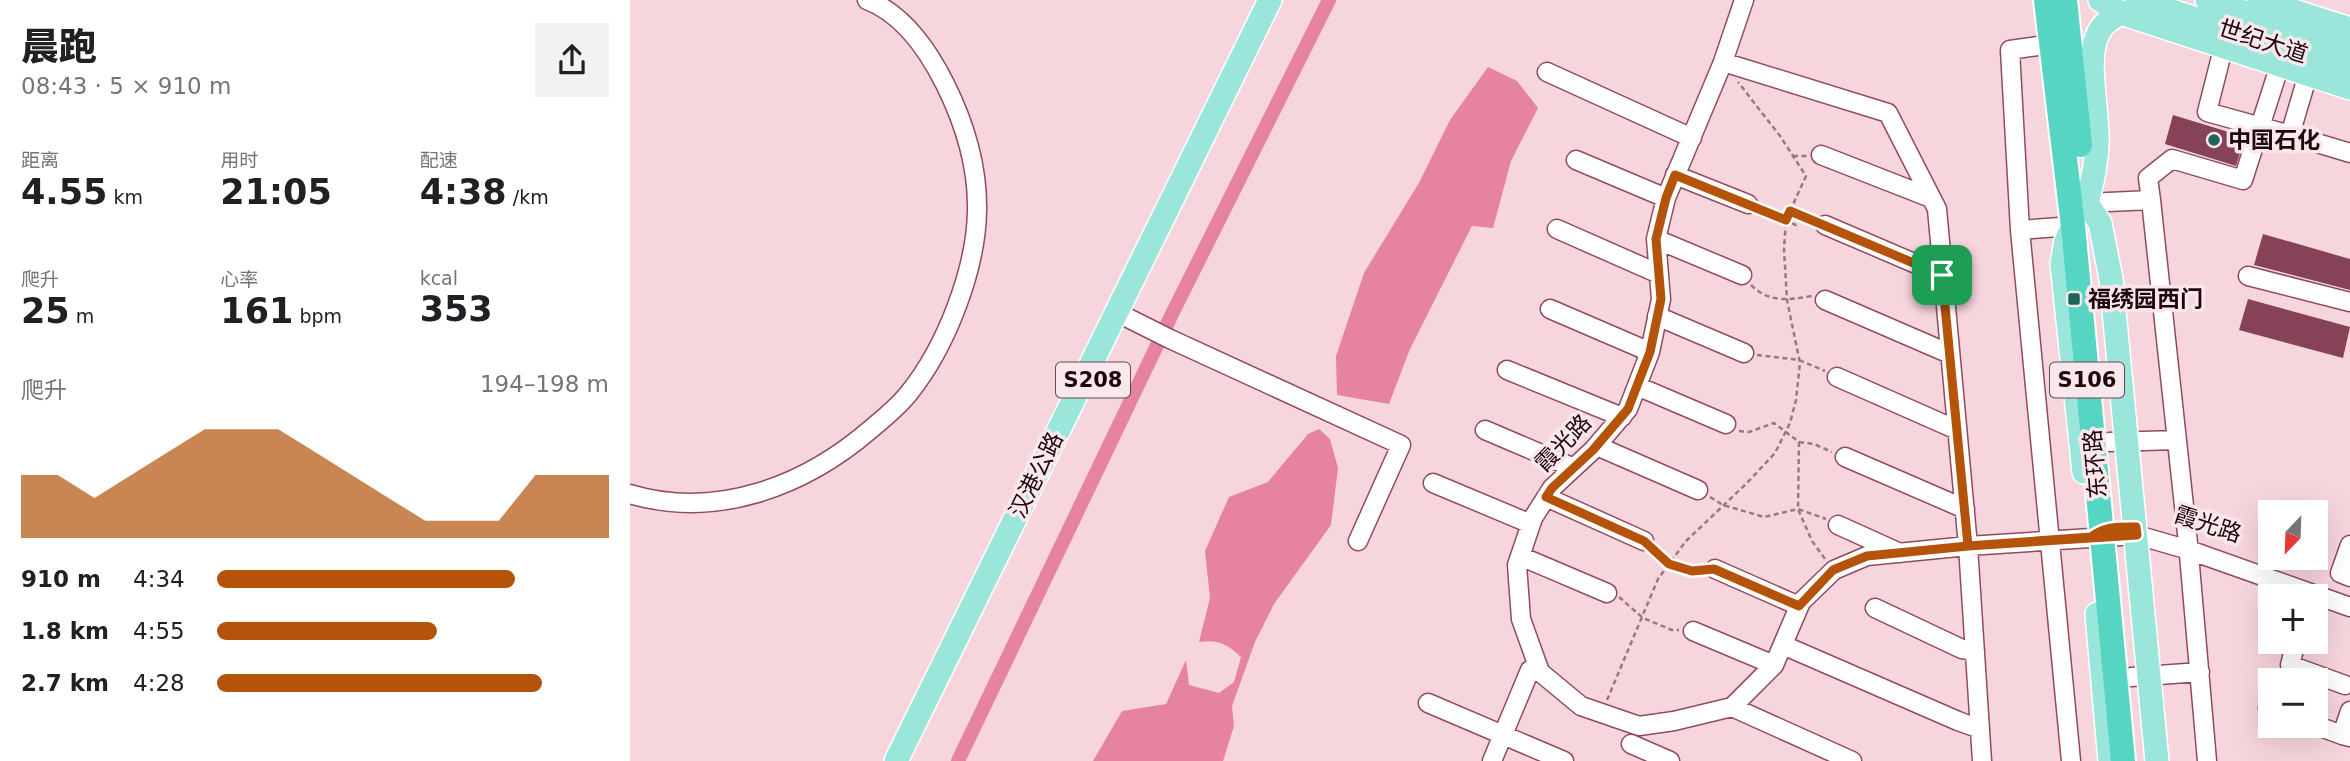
<!DOCTYPE html>
<html lang="zh">
<meta charset="utf-8">
<style>
body{margin:0;font-family:"DejaVu Sans","Noto Sans SC",sans-serif;background:#f2f2f2;color:#202124;height:100vh;display:flex;flex-direction:column;font-size:26px;white-space:nowrap}
*{box-sizing:border-box;margin:0}
p{font-size:23px;color:#757577}
.icon{flex:none;width:38px;height:38px;fill:none;stroke:currentColor;stroke-width:2;stroke-linecap:round;stroke-linejoin:round}
.map{position:relative;flex:1;overflow:hidden}
.details{display:flex;flex-direction:column;background:#fff;width:630px}
.details>*{flex:none}
.needle{width:46px;rotate:203deg}
.tools{position:absolute;left:1628px;top:500px;display:grid;gap:14px}
.tools a{display:grid;place-items:center;width:70px;height:70px;border-radius:0px;background:#fff;box-shadow:0 7px 28px #0002;font-size:35px}
.pin{position:absolute;display:grid;place-items:center;width:60px;height:60px;color:#fff;margin:-30px;border-radius:14px;box-shadow:0 4px 10px #0006}
.round{display:grid;place-items:center;flex:none;width:74px;height:74px;border-radius:0px;background:#f2f2f2}
.head{display:flex;align-items:center;justify-content:space-between;height:119px;padding:0 21px}
h1{font-size:38px;font-weight:800;line-height:52px}
.stats{display:grid;grid-template-columns:repeat(3,1fr);gap:10px;height:119px;padding:7px 21px}
.stats div{display:grid;align-content:center}
.stats b{font-size:35px;font-weight:800}
.stats small{font-size:19px;font-weight:400}
.stats p{font-size:19px}
.chart{height:196px;padding:14px 21px}
.chart p{display:flex;justify-content:space-between}
.chart svg{width:100%;height:126px;margin-top:7px;fill:#b45309;opacity:.7}
ul{padding:0 21px;list-style:none;font-size:23px}
li{display:grid;grid-template-columns:112px 84px 1fr;align-items:center;height:52px}
li i{height:18px;border-radius:9px;background:#b45309}
main{display:flex;flex:1;min-height:0}
.map>svg:first-child{display:block}
.water{fill:#e683a0}
.lines{fill:none;stroke-linecap:round;stroke-linejoin:round}
.canal{stroke:#e683a0;stroke-width:14}
.building{fill:#864257}
.minor-casing{stroke:#914b60;stroke-width:21}
.major-casing{stroke:#fff;stroke-width:26}
.highway-casing{stroke:#fff;stroke-width:28}
.path{stroke:#987981;stroke-width:2.5;stroke-dasharray:5 3.5;stroke-linecap:butt}
.minor{stroke:#fff;stroke-width:18}
.major{stroke:#9ae6da;stroke-width:23}
.highway{stroke:#56d5c2;stroke-width:24}
.route-casing{stroke:#fff;stroke-width:14}
.route{stroke:#b45309;stroke-width:9}
.poi-dot{fill:#1c655b;stroke:#f8e7eb;stroke-width:2.5}
.labels{text-anchor:middle;stroke-width:7;stroke-linejoin:round;paint-order:stroke}
.shield{fill:#f8e7eb;stroke:#604950;stroke-width:2}
.shield-label{font-size:21px;font-weight:bold;fill:#1f050d}
.street-label{font-size:23px;fill:#1f050d;stroke:#f8e7eb}
.poi-label{font-size:23px;font-weight:bold;fill:#1f050d;stroke:#f8e7eb;text-anchor:start}
</style>
<main>
<section class="details">
<div class="head"><div><h1>晨跑</h1><p>08:43 · 5 × 910 m</p></div><a class="round"><svg class="icon" aria-label="share" viewBox="0 0 24 24"><path d="M12 15V3M7 8l5-5 5 5M5 13v7h14v-7"/></svg></a></div>
<div class="stats">
<div><p>距离</p><b>4.55<small> km</small></b></div>
<div><p>用时</p><b>21:05</b></div>
<div><p>配速</p><b>4:38<small> /km</small></b></div>
</div>
<div class="stats">
<div><p>爬升</p><b>25<small> m</small></b></div>
<div><p>心率</p><b>161<small> bpm</small></b></div>
<div><p>kcal</p><b>353</b></div>
</div>
<div class="chart"><p><span>爬升</span>194–198 m</p>
<svg viewBox="0 0 160 44" preserveAspectRatio="none"><path d="M0 44V22L10 22L20 30L30 22L40 14L50 6L60 6L70 6L80 14L90 22L100 30L110 38L120 38L130 38L140 22L150 22L160 22V44z"/></svg>
</div>
<ul>
<li><b>910 m</b>4:34<i style="width:76%"></i></li>
<li><b>1.8 km</b>4:55<i style="width:56%"></i></li>
<li><b>2.7 km</b>4:28<i style="width:83%"></i></li>
</ul>
</section>
<div class="map">
<svg width="1720" height="761" viewBox="0 0 1720 761">
<rect width="100%" height="100%" fill="#f7d5dd"/>
<path class="water" d="M 858,67 L 887,81 L 908,108 L 881,161 L 863,228 L 842,226 L 780,349 L 759,404 L 707,395 L 706,356 L 734,273 L 790,181 L 820,120 Z
M 689,429 L 700,439 L 708,468 L 701,525 L 644,604 L 625,642 L 602,706 L 604,726 L 593,761 L 463,761 L 492,711 L 536,704 L 556,660 L 559,685 L 589,693 L 604,682 L 611,657 C 598,644 587,639 569,642 L 580,598 L 575,551 L 599,497 L 638,482 L 678,434 Z"/>
<g class="lines">
<path class="canal" d="M 328,761 L 542,314 L 699,0"/>
</g>
<path class="building" d="M 1543,115 L 1615,137 L 1606,166 L 1535,144 Z
M 1633,234 L 1720,259 L 1720,290 L 1624,265 Z
M 1618,299 L 1720,327 L 1713,358 L 1609,330 Z"/>
<g class="lines">
<g class="minor-casing">
<path id="minor" d="M 1114,0 L 1093,62 L 1036,198 L 1026,239 L 1031,299 L 1020,352 L 998,409 L 963,450 L 922,488 L 903,518 L 887,565 L 891,619 L 910,672 L 951,706 L 1009,726 L 1044,721 L 1102,707 L 1144,665 L 1171,602 L 1204,570 L 1237,556 L 1338,546 L 1507,535 L 1559,550 L 1720,607
M 1596,37 L 1577,112 L 1660,135
M 1421,44 L 1380,50 L 1390,230 L 1441,761
M 1093,62 L 1258,113 L 1307,209 L 1338,546 L 1352,761
M 1681,64 L 1660,135 L 1720,153
M 917,72 L 1062,138
M 1191,155 L 1301,198
M 946,160 L 1036,198
M 1045,175 L 1118,204
M 1521,200 L 1518,178 L 1542,159 L 1613,180 L 1653,55
M 1457,203 L 1521,200 L 1558,543 L 1577,761
M 1195,225 L 1312,275
M 927,229 L 1029,274
M 1390,230 L 1443,226
M 1026,239 L 1112,275
M 1618,276 L 1720,302
M 1195,300 L 1320,354
M 920,309 L 1020,352
M 486,312 L 540,339 L 771,445 L 728,541
M 1027,316 L 1114,353
M 877,370 L 992,417
M 1207,377 L 1327,430
M 1007,386 L 1096,424
M 855,430 L 944,468
M 1479,442 L 1547,440
M 967,446 L 1068,490
M 1215,457 L 1335,509
M 803,483 L 901,524
M 0,494 C 87,520 175,486 241,429 C 254,418 268,407 279,393 C 316,347 346,270 347,211 C 348,165 335,124 315,84 C 298,50 274,14 237,0
M 916,497 L 1014,541
M 1208,525 L 1270,553
M 1720,545 L 1710,573 L 1720,577
M 890,556 L 977,593
M 1085,569 L 1169,606
M 1245,608 L 1332,649 L 1345,651
M 1063,631 L 1144,665
M 1666,642 L 1660,665 L 1715,685
M 1153,645 L 1328,721 L 1350,729
M 1501,677 L 1570,672
M 798,703 L 934,761
M 1102,707 L 1222,761
M 1638,708 L 1640,709
M 1720,711 L 1712,735 L 1720,737
M 1685,725 L 1712,735
M 1001,744 L 1040,761
M 862,761 L 900,670 L 908,666"/>
</g>
<g class="major-casing">
<path id="major" d="M 1470,0 L 1491,13 L 1720,88
M 1577,0 L 1720,47
M 1629,0 L 1720,29
M 1523,5 L 1720,69
M 1443,226 L 1436,241 L 1432,264 L 1454,472
M 1467,614 L 1480,761
M 266,761 L 640,0
M 1527,761 L 1481,279 L 1470,223 L 1457,203 C 1463,180 1468,156 1467,133 C 1464,66 1440,3 1537,9"/>
</g>
<g class="highway-casing">
<path id="highway" d="M 1416,0 L 1443,226 L 1493,761
M 1435,0 L 1450,145"/>
</g>
<path class="path" d="M 1163,156 L 1178,156
M 1131,209 L 1166,225 L 1170,215
M 1160,211 L 1182,220
M 1121,285 C 1139,303 1159,300 1182,296
M 1127,355 L 1169,360 L 1195,371
M 1109,431 L 1119,432 L 1144,423 L 1169,442 L 1168,509 L 1182,541 L 1195,559
M 1169,442 L 1184,444 L 1202,452
M 1080,497 L 1093,505 L 1134,517 L 1168,509 L 1196,519
M 1024,550 C 1038,563 1051,572 1071,570
M 989,597 L 1013,618 L 1042,630 L 1049,630
M 977,700 L 1028,579 L 1056,541 L 1117,483 L 1145,453 L 1160,423 L 1166,400 L 1170,363 L 1157,300 L 1154,249 L 1156,220 L 1176,176 L 1150,136 L 1108,82"/>
<use href="#minor" class="minor"/>
<use href="#major" class="major"/>
<use href="#highway" class="highway"/>
</g>
<g class="lines">
<g class="route-casing">
<path id="route" d="M 1312,275 L 1160,211 L 1156,220 L 1045,175 L 1036,198 L 1026,239 L 1031,299 L 1020,352 L 998,409 L 963,450 L 922,488 L 916,497 L 1014,541 L 1039,564 L 1062,571 L 1084,569 L 1169,606 L 1203,570 L 1237,556 L 1338,546 L 1507,535 L 1506,527 C 1488,527 1475,526 1461,537 L 1338,546 L 1312,275"/>
</g>
<use href="#route" class="route"/>
</g>
<g class="poi-dot">
<circle cx="1584" cy="140" r="7"/>
<rect x="1437" y="292" width="14" height="14" rx="3.5"/>
</g>
<g class="labels">
<g class="shield">
<rect x="426" y="362.5" width="74" height="35" rx="5"/>
<rect x="1420" y="362.5" width="74" height="35" rx="5"/>
</g>
<g class="shield-label">
<text x="463" y="387">S208</text>
<text x="1457" y="387">S106</text>
</g>
<g class="street-label">
<text transform="translate(1633 41) rotate(18)" y="8">世纪大道</text>
<text transform="translate(933 443) rotate(-46)" y="8">霞光路</text>
<text transform="translate(1465 464) rotate(-95)" y="8">东环路</text>
<text transform="translate(406 475) rotate(-64)" y="8">汉港公路</text>
<text transform="translate(1578 524) rotate(18)" y="8">霞光路</text>
</g>
<g class="poi-label">
<text x="1598" y="148">中国石化</text>
<text x="1458" y="307">福绣园西门</text>
</g>
</g>
</svg>
<div class="tools">
<a><svg class="needle" viewBox="-14 -14 28 28"><path d="M0-13l5 13h-10z" fill="#e53935"/><path d="M0 13l5-13h-10z" fill="#757577"/></svg></a>
<a>+</a>
<a>−</a>
</div>
<div class="pin" style="left:1312px;top:275px;background:#1e9e55"><svg class="icon" aria-label="arrive" viewBox="0 0 24 24"><path d="M6 21V4h12l-3 4 3 4H6"/></svg></div>
</div>
</main>
